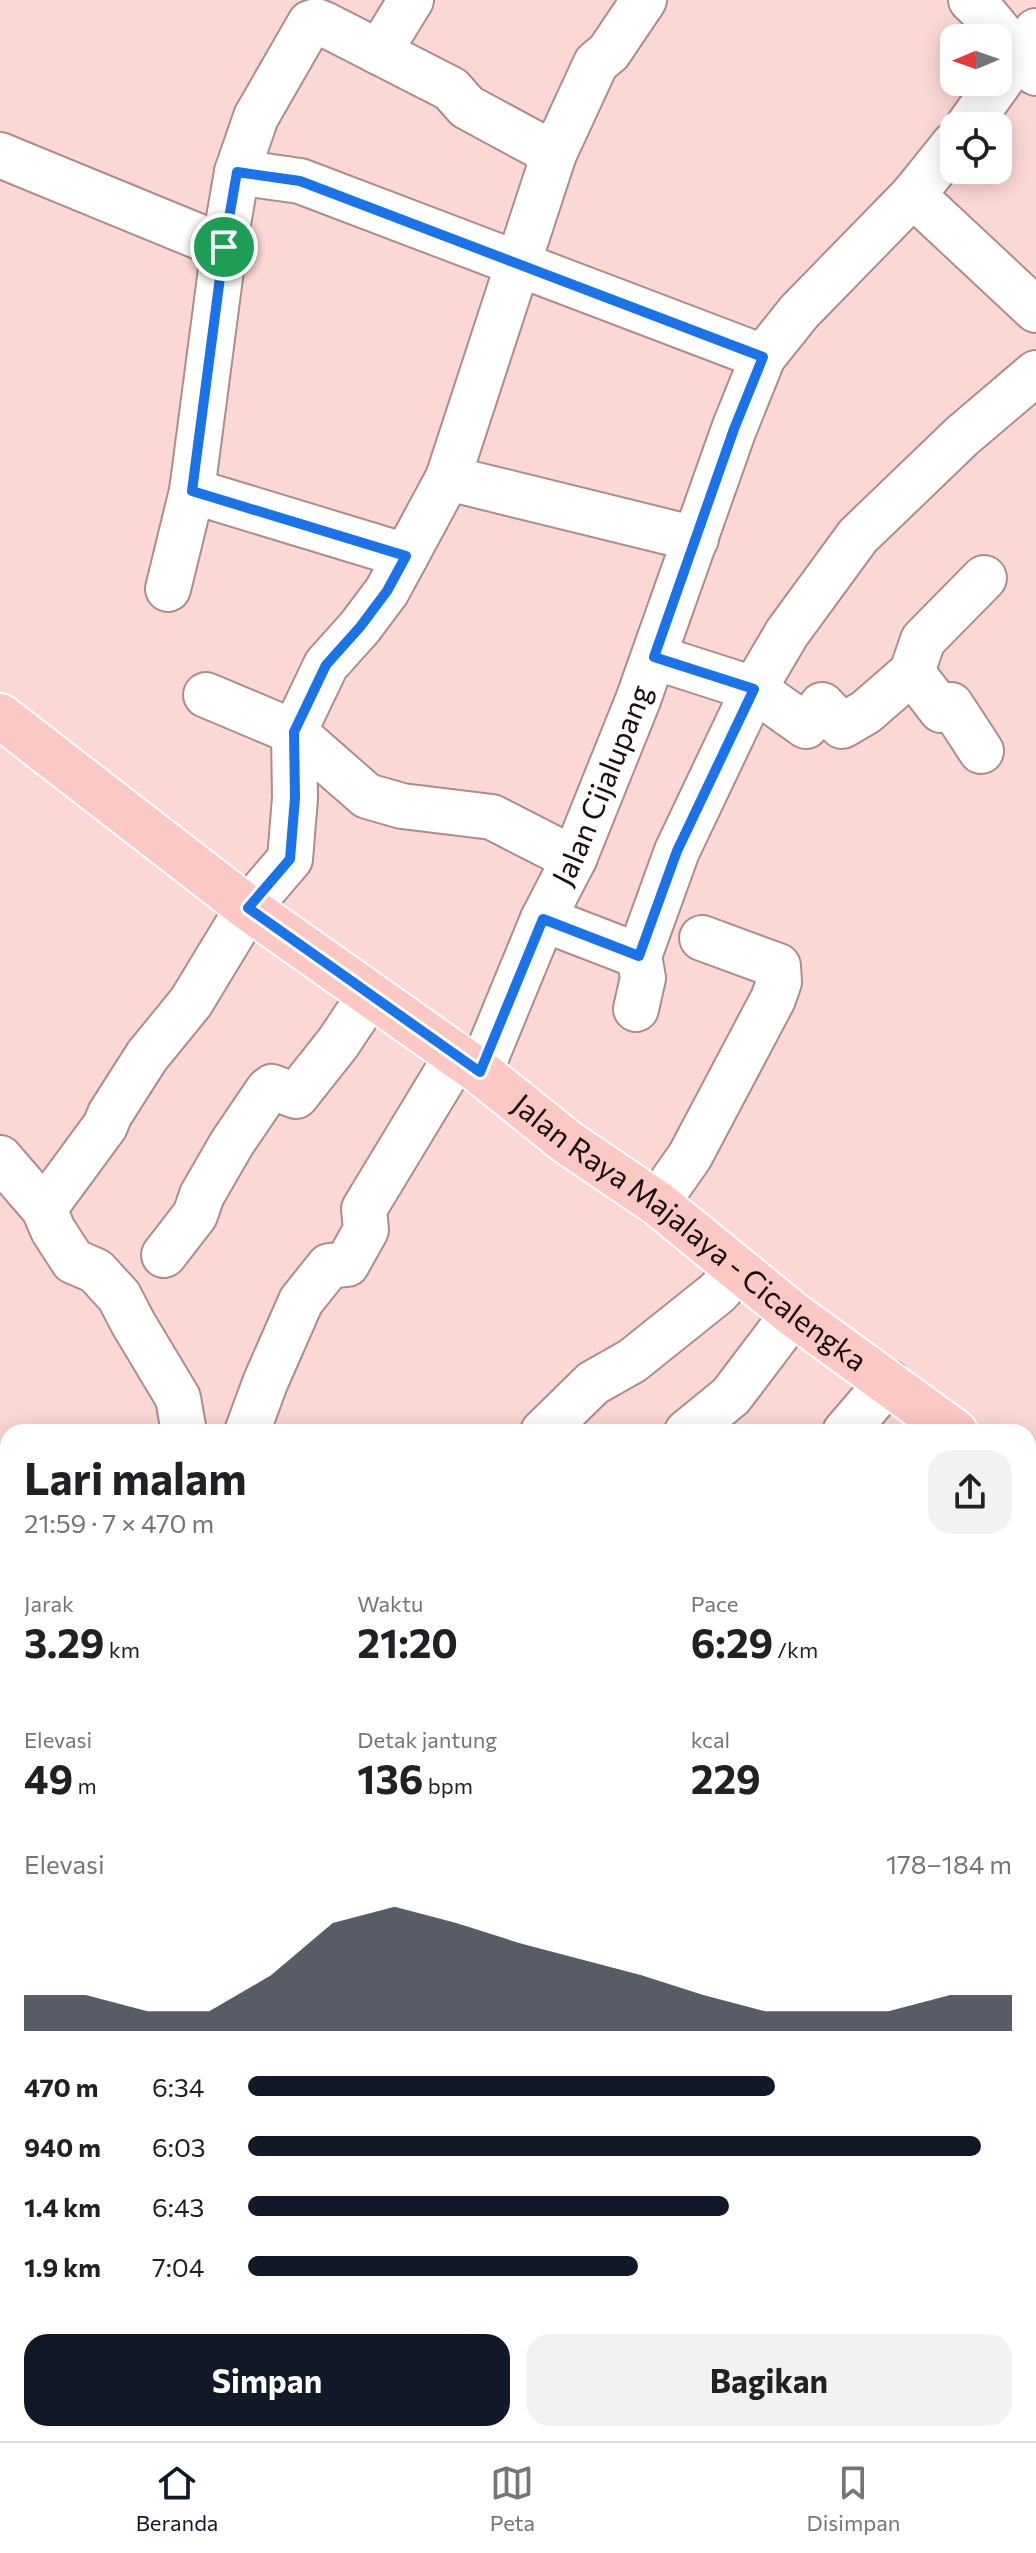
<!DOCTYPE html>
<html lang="id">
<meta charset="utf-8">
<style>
body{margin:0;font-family:Commissioner,sans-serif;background:#f2f2f2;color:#202124;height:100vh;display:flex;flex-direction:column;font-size:30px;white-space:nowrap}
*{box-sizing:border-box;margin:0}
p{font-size:26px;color:#757577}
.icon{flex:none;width:44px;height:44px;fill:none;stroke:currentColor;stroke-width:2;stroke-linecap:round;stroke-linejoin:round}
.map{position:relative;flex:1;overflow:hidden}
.panel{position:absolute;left:0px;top:1424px;width:1036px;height:1018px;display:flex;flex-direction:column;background:#fff;border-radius:24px 24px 0 0;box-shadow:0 4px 20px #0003}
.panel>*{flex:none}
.needle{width:52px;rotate:268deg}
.tools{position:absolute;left:940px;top:24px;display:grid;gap:16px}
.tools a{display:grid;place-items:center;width:72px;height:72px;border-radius:16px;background:#fff;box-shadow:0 4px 20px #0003;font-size:40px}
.pin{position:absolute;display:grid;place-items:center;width:68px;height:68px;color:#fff;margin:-34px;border:4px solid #fff;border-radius:50%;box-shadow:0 2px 8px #0007}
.round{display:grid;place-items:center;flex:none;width:84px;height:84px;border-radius:24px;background:#f2f2f2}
.headline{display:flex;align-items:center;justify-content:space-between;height:136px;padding:0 24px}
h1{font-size:44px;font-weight:700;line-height:60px}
.metrics{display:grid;grid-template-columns:repeat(3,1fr);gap:12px;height:136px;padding:8px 24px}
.metrics div{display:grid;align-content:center}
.metrics b{font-size:40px;font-weight:700}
.metrics small{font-size:22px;font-weight:400}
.metrics p{font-size:22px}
.chart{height:224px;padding:16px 24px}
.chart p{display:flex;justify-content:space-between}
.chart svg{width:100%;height:144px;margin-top:8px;fill:#111827;opacity:.7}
.primary-button{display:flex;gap:16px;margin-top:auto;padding:16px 24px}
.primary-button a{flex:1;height:92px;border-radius:24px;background:#111827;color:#fff;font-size:32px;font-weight:700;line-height:92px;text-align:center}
.primary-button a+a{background:#f2f2f2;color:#202124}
ul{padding:0 24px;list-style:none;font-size:26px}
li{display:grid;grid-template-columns:128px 96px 1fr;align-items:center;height:60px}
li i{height:20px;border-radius:10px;background:#111827}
.tabs{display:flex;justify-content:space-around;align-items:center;height:112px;border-top:2px solid #e0e0e0;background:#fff;font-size:22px;color:#757577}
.tabs a{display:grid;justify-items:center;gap:4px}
.tabs .selected{color:#111827}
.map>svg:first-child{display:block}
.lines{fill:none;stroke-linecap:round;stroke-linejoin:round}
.minor-casing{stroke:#ae8d89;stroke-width:48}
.major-casing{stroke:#fff;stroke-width:48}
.minor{stroke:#fff;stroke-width:44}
.major{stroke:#fbc8c4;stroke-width:44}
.route-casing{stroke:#fff;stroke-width:16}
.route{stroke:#1a73e8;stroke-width:10}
.labels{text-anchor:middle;stroke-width:8;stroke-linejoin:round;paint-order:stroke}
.street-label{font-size:30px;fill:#1a0e0d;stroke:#fcd8d4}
</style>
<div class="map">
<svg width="1036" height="2441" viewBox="0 0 1036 2441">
<rect width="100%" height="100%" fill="#fcd8d4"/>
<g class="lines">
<g class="minor-casing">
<g id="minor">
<path d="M 971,0 C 996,22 1010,52 1036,73"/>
<path d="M 379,52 L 411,0"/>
<path d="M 968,126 L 1036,31"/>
<path d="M 0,155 L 224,247"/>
<path d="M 237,172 L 300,181 L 763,357"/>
<path d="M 913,195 L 1036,310"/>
<path d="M 448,478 L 696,539"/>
<path d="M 192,491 L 224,247 L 237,172 L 256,117 L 310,23 L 316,21 L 324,24 L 451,89 L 467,107 L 554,154"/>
<path d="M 168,589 L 192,491 L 406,556"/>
<path d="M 654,657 L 754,689 L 806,726 L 822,705 L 842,726 L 866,712 L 912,672 L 923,640 L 984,578"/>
<path d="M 912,672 L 941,710 L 951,705 L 981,751"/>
<path d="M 206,695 L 294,732 L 367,796 L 402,806 L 492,817 L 574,859"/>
<path d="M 543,919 L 639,956"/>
<path d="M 636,1009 L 643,978 L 639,956 L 677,851 L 754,689 L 787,633 L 858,536 L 962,436 L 1036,373"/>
<path id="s1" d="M 480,1072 L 543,919 L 574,859 L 638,700 L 734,429 L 763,357 L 799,312 L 913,195 L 954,144"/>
<path d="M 0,1158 L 44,1209 L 53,1230 L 73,1261 L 96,1271 L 119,1296 L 133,1323 L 178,1398 L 184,1432"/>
<path d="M 657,1203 L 690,1156 L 773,999 L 779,982 L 778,966 L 702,938"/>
<path d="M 44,1209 L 105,1126 L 110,1114 L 147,1056 L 191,1002 L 248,908 L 290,859 L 295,798 L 294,732 L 326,665 L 360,627 L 387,591 L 448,478 L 554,154 L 596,63 L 609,52 L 644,0"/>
<path d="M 164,1255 L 195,1215 L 202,1195 L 232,1143 L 268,1090 L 272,1087 L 296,1096 L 338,1043 L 370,995"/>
<path d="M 247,1432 L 265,1383 L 301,1301 L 329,1266 L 347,1264 L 366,1230 L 364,1209 L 456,1057"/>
<path d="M 543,1432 L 593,1383 L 632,1361 L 717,1293 L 738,1271"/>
<path d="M 687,1432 L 731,1396 L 793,1314"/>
<path d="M 845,1432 L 888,1382"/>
<path d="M 1028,1623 L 1036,1612"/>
<path d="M 0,1653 L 8,1640"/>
<path d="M 1028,1990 L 1036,1987"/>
</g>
</g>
<g class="major-casing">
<g id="major">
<path id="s2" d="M 0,716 L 248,908 L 480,1072 L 567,1142 L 657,1203 L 793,1314 L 955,1432"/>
<path d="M 1028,1487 L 1036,1493"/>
</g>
</g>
<use href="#minor" class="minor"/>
<use href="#major" class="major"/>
</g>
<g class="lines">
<g class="route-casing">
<path id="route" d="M 237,172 L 300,181 L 763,357 L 734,429 L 654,657 L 754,689 L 677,851 L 639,956 L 543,919 L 480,1072 L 248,908 L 290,859 L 295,798 L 294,732 L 326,665 L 360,627 L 387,591 L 406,556 L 192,491 L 224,247 Z"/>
</g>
<use href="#route" class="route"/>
</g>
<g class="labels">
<g class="street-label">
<text dy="10" stroke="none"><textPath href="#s1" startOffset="312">Jalan Cijalupang</textPath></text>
<text dy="10" stroke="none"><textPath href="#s2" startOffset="862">Jalan Raya Majalaya - Cicalengka</textPath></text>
</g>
</g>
</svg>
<div class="tools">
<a><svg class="needle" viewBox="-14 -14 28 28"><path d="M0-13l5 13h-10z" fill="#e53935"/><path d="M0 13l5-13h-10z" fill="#757577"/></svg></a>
<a><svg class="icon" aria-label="locate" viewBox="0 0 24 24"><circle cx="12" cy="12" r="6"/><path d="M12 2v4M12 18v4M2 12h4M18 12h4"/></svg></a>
</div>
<div class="pin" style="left:224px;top:247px;background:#1e9e55"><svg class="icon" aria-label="arrive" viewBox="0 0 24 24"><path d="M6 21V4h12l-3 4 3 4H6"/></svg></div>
<section class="panel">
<div class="headline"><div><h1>Lari malam</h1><p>21:59 · 7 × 470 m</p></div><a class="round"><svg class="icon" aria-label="share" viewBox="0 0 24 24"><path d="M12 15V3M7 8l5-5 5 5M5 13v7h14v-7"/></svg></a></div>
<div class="metrics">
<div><p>Jarak</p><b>3.29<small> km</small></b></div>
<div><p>Waktu</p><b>21:20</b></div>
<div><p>Pace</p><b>6:29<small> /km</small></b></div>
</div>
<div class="metrics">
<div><p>Elevasi</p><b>49<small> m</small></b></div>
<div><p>Detak jantung</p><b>136<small> bpm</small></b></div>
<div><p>kcal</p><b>229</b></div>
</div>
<div class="chart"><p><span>Elevasi</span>178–184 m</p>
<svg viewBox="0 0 160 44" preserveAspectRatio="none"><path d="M0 44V33L10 33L20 38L30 38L40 27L50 11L60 6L70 11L80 17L90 22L100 27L110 33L120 38L130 38L140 38L150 33L160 33V44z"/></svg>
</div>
<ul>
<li><b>470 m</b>6:34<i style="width:69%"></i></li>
<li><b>940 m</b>6:03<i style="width:96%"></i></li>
<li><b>1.4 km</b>6:43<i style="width:63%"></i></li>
<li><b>1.9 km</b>7:04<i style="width:51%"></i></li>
</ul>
<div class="primary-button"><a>Simpan</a><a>Bagikan</a></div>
</section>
</div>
<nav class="tabs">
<a class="selected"><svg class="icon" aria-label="home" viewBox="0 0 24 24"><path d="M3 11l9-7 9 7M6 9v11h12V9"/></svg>Beranda</a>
<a><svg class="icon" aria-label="map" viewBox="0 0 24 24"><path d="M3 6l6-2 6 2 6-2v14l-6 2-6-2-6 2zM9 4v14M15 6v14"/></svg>Peta</a>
<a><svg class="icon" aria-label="saved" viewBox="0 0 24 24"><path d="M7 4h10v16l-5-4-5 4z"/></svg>Disimpan</a>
</nav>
